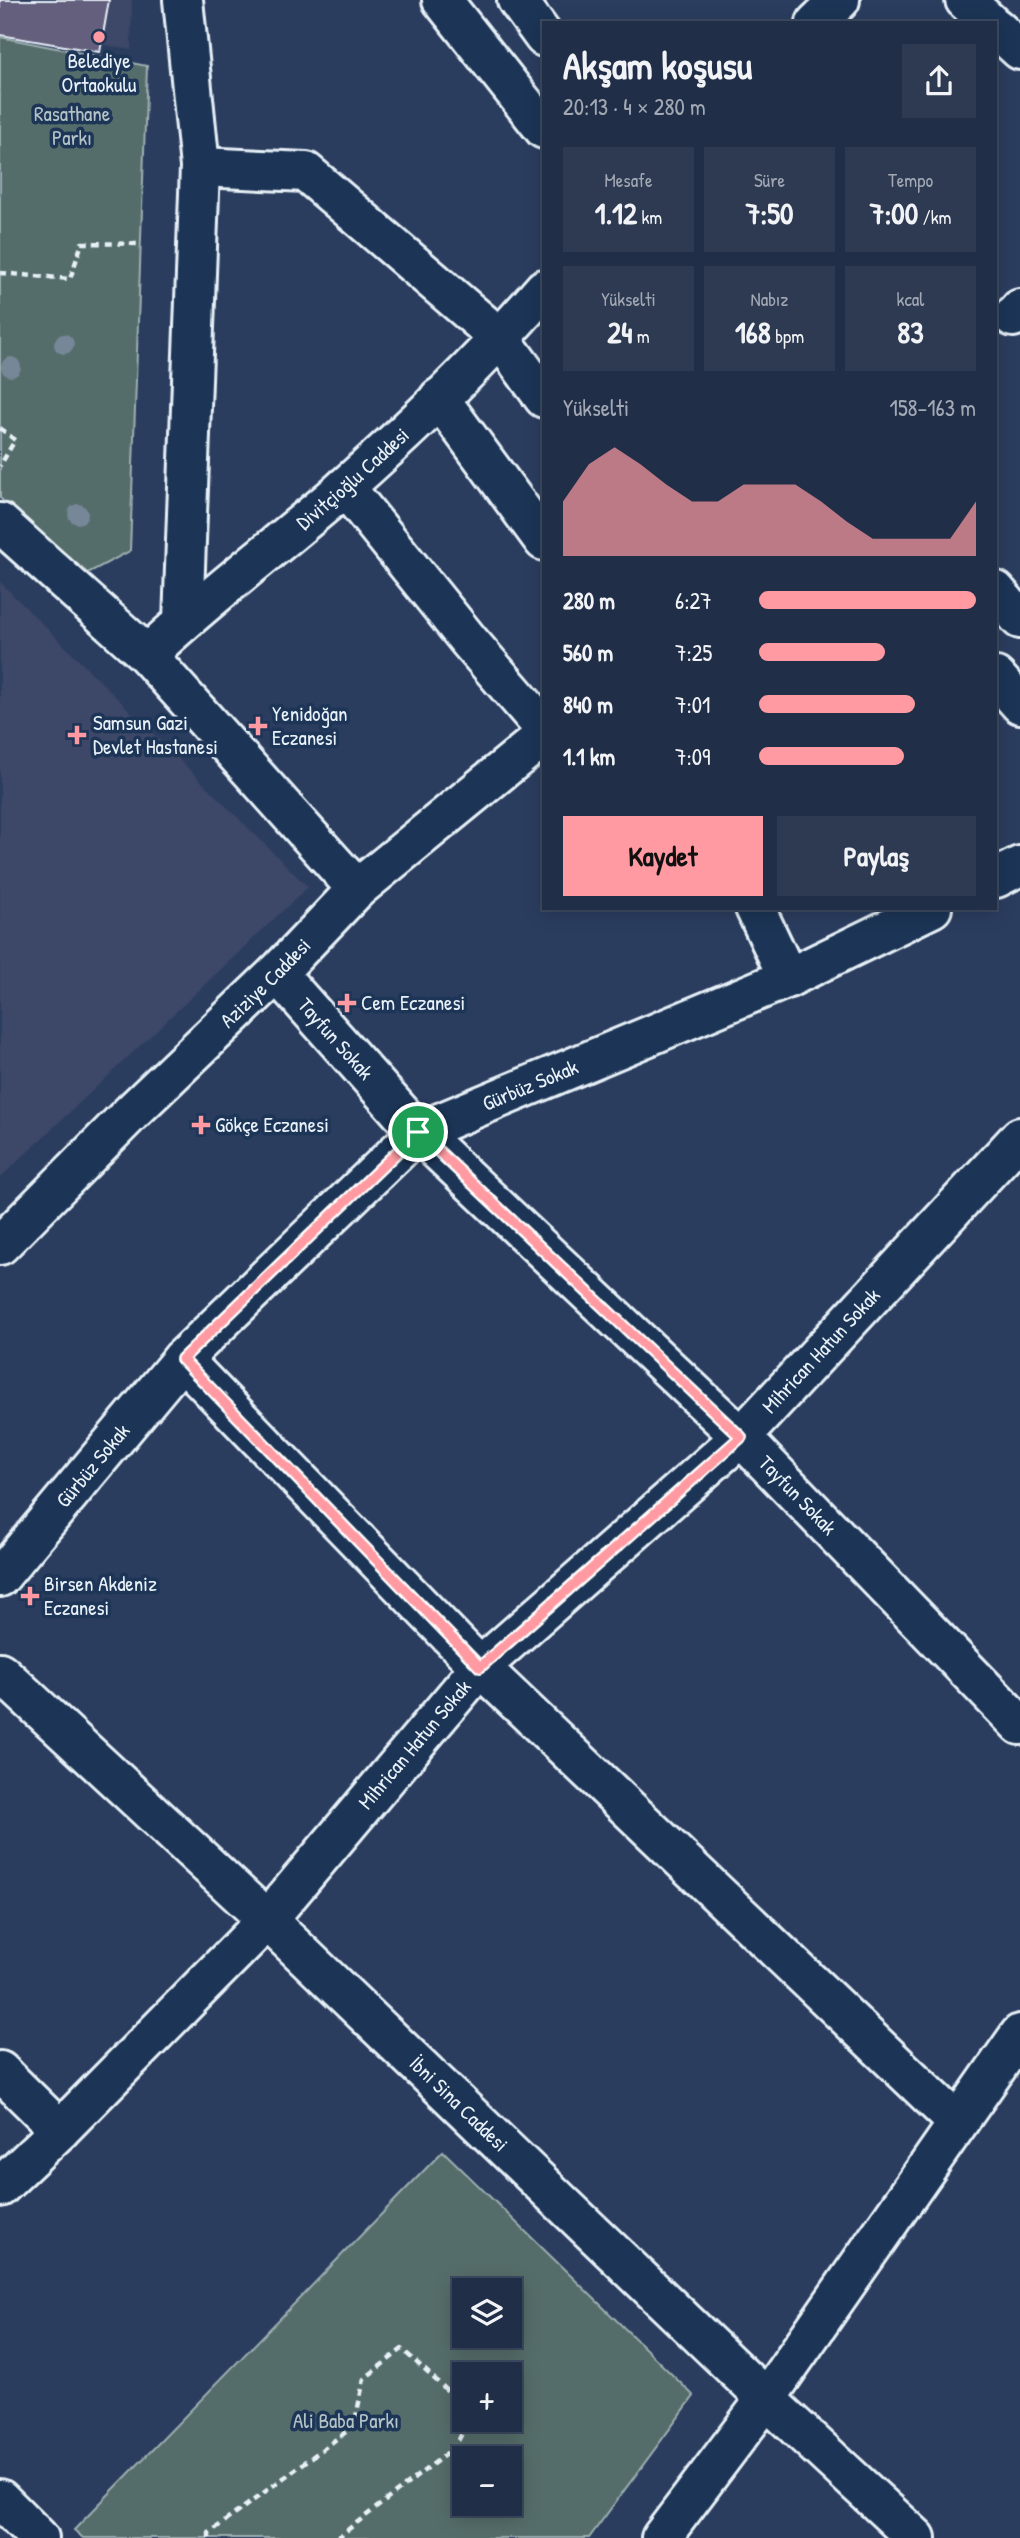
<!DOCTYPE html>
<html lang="tr">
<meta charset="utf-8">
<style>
body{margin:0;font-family:"Patrick Hand",sans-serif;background:#2d3a52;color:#f1f3f6;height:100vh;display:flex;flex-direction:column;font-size:26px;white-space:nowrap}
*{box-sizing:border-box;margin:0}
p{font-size:23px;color:#a2a8b4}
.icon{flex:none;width:38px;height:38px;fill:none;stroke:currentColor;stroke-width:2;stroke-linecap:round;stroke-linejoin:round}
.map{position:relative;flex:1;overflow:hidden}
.panel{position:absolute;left:542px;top:21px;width:455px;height:889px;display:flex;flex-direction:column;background:#202e47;border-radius:0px;box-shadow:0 4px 18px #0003,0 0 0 2px #3d4a60}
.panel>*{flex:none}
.fabs{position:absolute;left:452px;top:2278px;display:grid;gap:14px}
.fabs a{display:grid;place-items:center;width:70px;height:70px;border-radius:0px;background:#202e47;box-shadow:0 4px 18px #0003,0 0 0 2px #3d4a60;font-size:35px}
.pin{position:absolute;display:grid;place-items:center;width:60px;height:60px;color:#fff;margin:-30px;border:4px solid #fff;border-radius:50%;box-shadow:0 2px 7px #0007}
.round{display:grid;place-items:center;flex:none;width:74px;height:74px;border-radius:0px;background:#2d3a52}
.head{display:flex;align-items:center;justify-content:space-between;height:119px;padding:0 21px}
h1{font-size:38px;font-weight:700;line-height:52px}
.stats{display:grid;grid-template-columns:repeat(3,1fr);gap:10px;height:119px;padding:7px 21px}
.stats div{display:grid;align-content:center;border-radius:0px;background:#2d3a52;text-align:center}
.stats b{font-size:30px;font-weight:700}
.stats small{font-size:19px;font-weight:400}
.stats p{font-size:19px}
.chart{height:196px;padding:14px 21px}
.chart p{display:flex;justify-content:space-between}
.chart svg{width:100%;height:126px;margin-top:7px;fill:#ff9aa2;opacity:.7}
.button{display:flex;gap:14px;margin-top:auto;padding:14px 21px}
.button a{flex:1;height:80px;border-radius:0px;background:#ff9aa2;color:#111;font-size:28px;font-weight:700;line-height:80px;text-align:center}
.button a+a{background:#2d3a52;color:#f1f3f6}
ul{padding:0 21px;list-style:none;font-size:23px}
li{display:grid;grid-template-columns:112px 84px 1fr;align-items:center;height:52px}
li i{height:18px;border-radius:9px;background:#ff9aa2}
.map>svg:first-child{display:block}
.built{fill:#3c4768}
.green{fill:#546d6a;stroke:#9eafb1;stroke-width:2;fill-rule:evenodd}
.building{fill:#635f7d;stroke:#e8f1f8;stroke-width:2}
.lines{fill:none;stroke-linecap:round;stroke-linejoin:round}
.street-casing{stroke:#e8f1f8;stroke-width:44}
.secondary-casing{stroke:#e8f1f8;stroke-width:44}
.primary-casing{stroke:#e8f1f8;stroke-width:44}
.path{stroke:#e8f1f8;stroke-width:4.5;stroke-dasharray:7 5;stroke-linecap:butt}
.street{stroke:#1d3557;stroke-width:38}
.secondary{stroke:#1d3557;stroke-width:38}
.primary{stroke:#1d3557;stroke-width:38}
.tree{fill:#768798}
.route-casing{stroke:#fff;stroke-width:14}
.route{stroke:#ff9aa2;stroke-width:9}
.poi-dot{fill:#ff9aa2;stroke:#1d3557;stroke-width:2.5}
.labels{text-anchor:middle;stroke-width:7;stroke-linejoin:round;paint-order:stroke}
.poi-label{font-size:21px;fill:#e8f1f8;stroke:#1d3557;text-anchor:start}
.park-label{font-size:21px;fill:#b4c3c6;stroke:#1d3557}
.street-label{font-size:21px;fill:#e8f1f8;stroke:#1d3557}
</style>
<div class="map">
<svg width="1020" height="2538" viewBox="0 0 1020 2538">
<rect width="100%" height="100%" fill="#2b3d5f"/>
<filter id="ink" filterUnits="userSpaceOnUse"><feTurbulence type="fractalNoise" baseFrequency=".0143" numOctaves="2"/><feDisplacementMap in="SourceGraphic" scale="14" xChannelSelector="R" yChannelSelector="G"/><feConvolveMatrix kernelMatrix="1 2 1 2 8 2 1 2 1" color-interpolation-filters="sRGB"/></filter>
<g filter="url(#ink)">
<path class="built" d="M 0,0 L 132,0 L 131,50 L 0,24 Z
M 0,582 L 308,887 L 0,1178 Z"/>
<path class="green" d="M 0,37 L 147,66 L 130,551 L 84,575 L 0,498 Z
M 443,2151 L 694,2396 L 589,2538 L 83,2538 L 74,2530 ZM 464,2291 L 509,2291 L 509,2336 L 464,2336 ZM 464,2375 L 509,2375 L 509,2420 L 464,2420 ZM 464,2459 L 509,2459 L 509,2504 L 464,2504 Z"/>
<path class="building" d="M 0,0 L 109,0 L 100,52 L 0,35 Z"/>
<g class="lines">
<g class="street-casing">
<g id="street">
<path d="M 183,0 L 200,167 L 183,621"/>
<path d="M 965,0 L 990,23"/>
<path d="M 996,28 L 1020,50"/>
<path d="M 200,167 L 306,172 L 501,339 L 544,398"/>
<path d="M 439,398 L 544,541"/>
<path d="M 345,487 L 469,641 L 544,728"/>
<path d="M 0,523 L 147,655 L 357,889"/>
<path d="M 996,878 L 1020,866"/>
<path d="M 755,908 L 788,978"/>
<path id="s1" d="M 277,973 L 418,1132 L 741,1437 L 1020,1725"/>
<path d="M 182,1359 L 480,1667 L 958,2123"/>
<path id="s2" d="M 0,1577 L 182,1359 L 418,1132 L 788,978 L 932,908"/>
<path d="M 0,2071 L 60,2130"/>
<path id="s3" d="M 0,2187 L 60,2130 L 267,1920 L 480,1667 L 741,1437 L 1020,1137"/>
<path d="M 0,2499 L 39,2538"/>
<path d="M 661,2538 L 766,2399 L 1020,2034"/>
</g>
</g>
<g class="secondary-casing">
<g id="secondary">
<path d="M 816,23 L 840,0"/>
<path d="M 1013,317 L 1020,309"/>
<path id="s4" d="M 147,655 C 210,595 280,544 345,487 C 415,425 483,359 544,289"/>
<path id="s5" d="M 0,1245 L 132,1112 L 277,973 L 357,889 L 544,736"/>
<path id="s6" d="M 0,1672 L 267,1920 L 766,2399 L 916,2538"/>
</g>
</g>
<g class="primary-casing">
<path id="primary" d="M 442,0 L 544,129
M 517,0 L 544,37
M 996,591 L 1020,619
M 996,677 L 1020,704"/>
</g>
<path class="path" d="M 0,273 L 70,279 L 82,243 L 141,244
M 0,428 L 15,440 L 0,466
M 209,2538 L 209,2533 L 354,2426 L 364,2379 L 402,2349 L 464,2406
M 337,2538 L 455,2447 L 469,2420"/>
<use href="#street" class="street"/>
<use href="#secondary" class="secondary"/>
<use href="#primary" class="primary"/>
</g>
<g class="tree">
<circle cx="64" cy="344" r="10"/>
<circle cx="11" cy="367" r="10"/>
<circle cx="78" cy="514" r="10"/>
</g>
</g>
<g class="lines" filter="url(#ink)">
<g class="route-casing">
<path id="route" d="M 418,1132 L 741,1437 L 480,1667 L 182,1359 Z"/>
</g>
<use href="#route" class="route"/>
</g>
<g class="poi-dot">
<circle cx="99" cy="37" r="7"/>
<path d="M254.5 715.5h7v7h7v7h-7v7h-7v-7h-7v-7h7z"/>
<path d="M73.5 724.5h7v7h7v7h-7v7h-7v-7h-7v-7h7z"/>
<path d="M343.5 992.5h7v7h7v7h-7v7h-7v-7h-7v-7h7z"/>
<path d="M197.5 1114.5h7v7h7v7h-7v7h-7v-7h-7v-7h7z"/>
<path d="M26.5 1585.5h7v7h7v7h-7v7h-7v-7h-7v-7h7z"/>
</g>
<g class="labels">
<g class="poi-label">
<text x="99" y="68" text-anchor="middle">Belediye<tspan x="99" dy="24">Ortaokulu</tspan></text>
<text x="272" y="721">Yenidoğan<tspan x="272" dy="24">Eczanesi</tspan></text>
<text x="93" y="730">Samsun Gazi<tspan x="93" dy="24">Devlet Hastanesi</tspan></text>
<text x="361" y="1010">Cem Eczanesi</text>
<text x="215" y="1132">Gökçe Eczanesi</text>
<text x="44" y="1591">Birsen Akdeniz<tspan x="44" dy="24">Eczanesi</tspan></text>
</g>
<g class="park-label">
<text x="72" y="121">Rasathane<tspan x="72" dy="24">Parkı</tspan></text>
<text x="346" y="2428">Ali Baba Parkı</text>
</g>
<g class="street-label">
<text dy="7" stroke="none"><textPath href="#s4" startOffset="271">Divitçioğlu Caddesi</textPath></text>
<text dy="7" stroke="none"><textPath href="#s5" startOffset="373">Aziziye Caddesi</textPath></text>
<text dy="7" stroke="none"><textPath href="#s1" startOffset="88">Tayfun Sokak</textPath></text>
<text dy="7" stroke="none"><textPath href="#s2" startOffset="733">Gürbüz Sokak</textPath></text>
<text dy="7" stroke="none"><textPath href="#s3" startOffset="1174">Mihrican Hatun Sokak</textPath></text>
<text dy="7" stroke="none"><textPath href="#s2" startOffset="145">Gürbüz Sokak</textPath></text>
<text dy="7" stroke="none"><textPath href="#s1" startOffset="738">Tayfun Sokak</textPath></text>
<text dy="7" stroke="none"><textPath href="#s3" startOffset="607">Mihrican Hatun Sokak</textPath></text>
<text dy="7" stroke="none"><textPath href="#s6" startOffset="630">İbni Sina Caddesi</textPath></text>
</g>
</g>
</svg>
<div class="fabs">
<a><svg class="icon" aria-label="layers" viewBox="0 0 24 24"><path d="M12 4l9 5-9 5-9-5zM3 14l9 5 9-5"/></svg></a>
<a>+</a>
<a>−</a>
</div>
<div class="pin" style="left:418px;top:1132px;background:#1e9e55"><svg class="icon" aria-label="arrive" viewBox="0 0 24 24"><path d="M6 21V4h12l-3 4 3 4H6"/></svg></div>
<section class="panel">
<div class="head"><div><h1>Akşam koşusu</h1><p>20:13 · 4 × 280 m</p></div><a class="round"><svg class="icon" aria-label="share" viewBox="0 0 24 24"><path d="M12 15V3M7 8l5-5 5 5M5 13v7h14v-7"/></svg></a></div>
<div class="stats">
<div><p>Mesafe</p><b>1.12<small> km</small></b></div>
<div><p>Süre</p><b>7:50</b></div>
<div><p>Tempo</p><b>7:00<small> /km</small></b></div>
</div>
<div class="stats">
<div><p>Yükselti</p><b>24<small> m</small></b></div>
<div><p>Nabız</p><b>168<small> bpm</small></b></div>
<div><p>kcal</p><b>83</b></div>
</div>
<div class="chart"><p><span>Yükselti</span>158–163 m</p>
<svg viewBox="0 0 160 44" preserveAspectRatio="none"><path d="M0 44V25L10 12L20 6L30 12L40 19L50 25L60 25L70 19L80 19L90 19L100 25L110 32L120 38L130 38L140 38L150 38L160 25V44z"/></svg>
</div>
<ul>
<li><b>280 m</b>6:27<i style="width:100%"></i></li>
<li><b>560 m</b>7:25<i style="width:58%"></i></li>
<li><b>840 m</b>7:01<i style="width:72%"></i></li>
<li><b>1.1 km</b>7:09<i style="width:67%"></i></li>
</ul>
<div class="button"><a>Kaydet</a><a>Paylaş</a></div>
</section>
</div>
